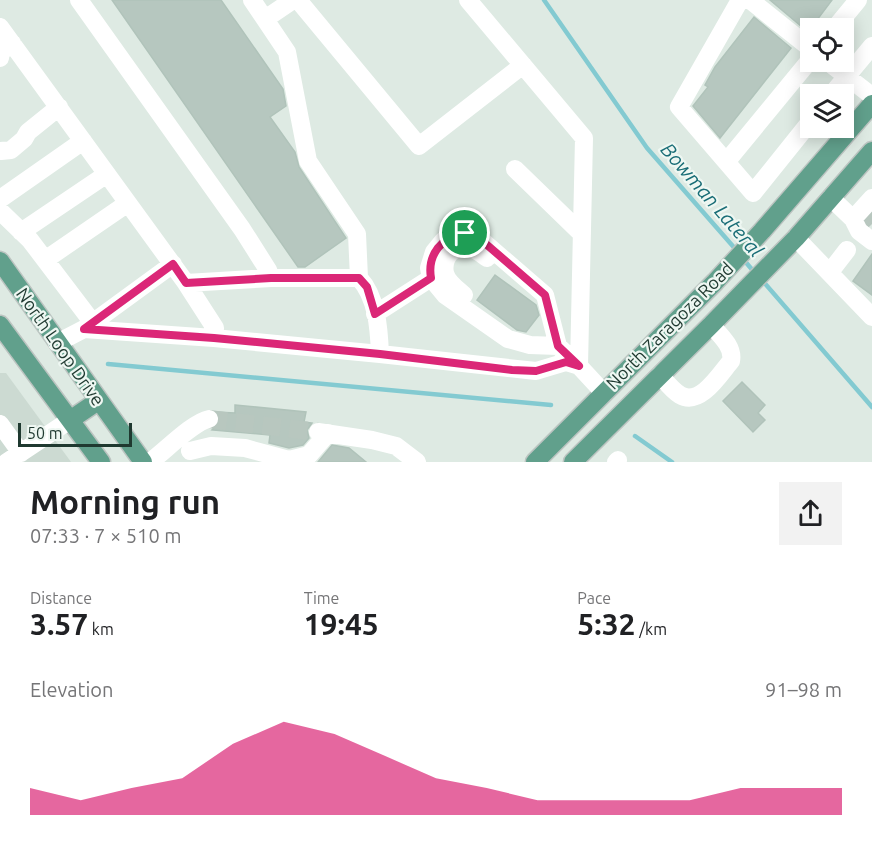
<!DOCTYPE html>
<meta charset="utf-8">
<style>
body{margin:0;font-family:Ubuntu,sans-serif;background:#f2f2f2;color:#202124;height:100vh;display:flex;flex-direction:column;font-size:22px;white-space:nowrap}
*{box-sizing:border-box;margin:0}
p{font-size:20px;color:#757577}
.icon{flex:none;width:33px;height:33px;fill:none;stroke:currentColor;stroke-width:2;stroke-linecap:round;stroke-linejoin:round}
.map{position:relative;height:462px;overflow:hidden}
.side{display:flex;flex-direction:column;background:#fff;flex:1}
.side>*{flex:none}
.controls{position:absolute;left:800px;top:18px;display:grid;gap:12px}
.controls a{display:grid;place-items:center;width:54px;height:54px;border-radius:0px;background:#fff;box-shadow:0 3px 15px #0003;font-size:30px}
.scale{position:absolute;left:18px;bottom:15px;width:114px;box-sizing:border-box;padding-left:6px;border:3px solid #1f3930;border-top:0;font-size:16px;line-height:21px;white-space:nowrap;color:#1f3930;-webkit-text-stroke:4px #eef7f2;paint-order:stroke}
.pin{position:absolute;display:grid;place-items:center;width:51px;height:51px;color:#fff;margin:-26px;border:3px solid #fff;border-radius:50%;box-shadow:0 2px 6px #0007}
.round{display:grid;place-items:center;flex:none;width:63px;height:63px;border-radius:0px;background:#f2f2f2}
.head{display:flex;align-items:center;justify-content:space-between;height:102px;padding:0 30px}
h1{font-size:33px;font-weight:700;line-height:45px}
.figures{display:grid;grid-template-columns:repeat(3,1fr);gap:9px;height:102px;padding:6px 30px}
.figures div{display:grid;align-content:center}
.figures b{font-size:30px;font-weight:700}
.figures small{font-size:16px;font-weight:400}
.figures p{font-size:16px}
.chart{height:168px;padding:12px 30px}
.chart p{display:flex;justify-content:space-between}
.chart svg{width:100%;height:108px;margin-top:6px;fill:#db2777;opacity:.7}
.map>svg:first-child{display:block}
.built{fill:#ccdad2}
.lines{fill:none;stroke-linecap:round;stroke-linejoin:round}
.stream{stroke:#83cad1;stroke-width:4.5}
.building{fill:#b6c7bf;stroke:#b0c3ba;stroke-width:1.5}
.minor-tunnel{stroke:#b8c7bf;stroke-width:18;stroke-dasharray:18 9;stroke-linecap:butt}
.major-casing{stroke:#bcc4c1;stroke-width:21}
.minor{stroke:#fff;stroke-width:18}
.major{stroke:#61a08c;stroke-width:18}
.route-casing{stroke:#fff;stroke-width:12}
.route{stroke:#db2777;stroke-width:8}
.labels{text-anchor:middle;stroke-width:4.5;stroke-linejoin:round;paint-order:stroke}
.street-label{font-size:18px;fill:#1f3930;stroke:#eef7f2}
.water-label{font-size:20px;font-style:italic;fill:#196d76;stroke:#eef7f2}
</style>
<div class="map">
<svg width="872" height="462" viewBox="0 0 872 462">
<rect width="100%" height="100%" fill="#deeae3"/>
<path class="built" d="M 0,373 L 6,373 L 71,462 L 0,462 Z"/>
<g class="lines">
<path class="stream" d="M 544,0 L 647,148 L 738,252
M 743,259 L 755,273
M 761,279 L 872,407
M 108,364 L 551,405
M 635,436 L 672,462"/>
</g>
<path class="building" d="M 112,0 L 221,0 L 283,89 L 286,106 L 270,117 L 295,152 L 299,167 L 346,238 L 305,267 L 298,267 Z
M 770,0 L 832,0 L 808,32 Z
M 754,17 L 791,48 L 720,138 L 693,106 L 708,87 L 705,85 L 715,67 Z
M 872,254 L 872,295 L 853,281 Z
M 495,275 L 536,305 L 539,315 L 526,332 L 517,330 L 477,300 Z
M 742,382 L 765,405 L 758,413 L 765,420 L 753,432 L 723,401 Z
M 235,405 L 306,412 L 304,422 L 312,423 L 307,430 L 309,438 L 303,445 L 289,448 L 269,443 L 270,435 L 212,430 L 220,422 L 217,412 L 235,413 Z
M 332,445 L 349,448 L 366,462 L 318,462 Z"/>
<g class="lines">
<path class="minor-tunnel" d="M 865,217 L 872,224
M 209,419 L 318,432"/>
<g class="major-casing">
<path id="major" d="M 0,261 L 143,462
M 0,325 L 101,462
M 70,420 L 98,401
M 535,462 L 715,282 L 762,231 L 872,104
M 573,462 L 711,325 L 796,238 L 872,151"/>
</g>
<path class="minor" d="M 79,0 L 242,229 L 268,270 L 271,278 L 186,283
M 252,0 L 287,52 L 308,161 L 357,234 L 359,278
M 298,0 L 419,146 L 523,65
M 468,0 L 584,138 L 579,366
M 740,0 L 679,107 L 753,193 L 810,122
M 750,0 L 810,48
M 265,19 L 293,0
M 0,27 L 186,283 L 215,328 L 214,338 L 84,329
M 835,28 L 858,0
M 0,58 L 1,52 L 12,43
M 828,62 L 872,96
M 832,94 L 872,46
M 1,151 L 11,150 L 24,139 L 28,132 L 59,107
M 727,161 L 810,60
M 515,169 L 582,234
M 831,198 L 853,219 L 872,198
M 0,199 L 83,141
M 0,211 L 30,240 L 93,323
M 853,219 L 859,231 L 872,241
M 21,232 L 107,174
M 796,238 L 872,317
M 45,260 L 128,203
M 830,272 L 847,250
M 464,295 C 457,289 447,282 445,273 C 442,258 454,243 470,248 C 476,249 482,254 487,258
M 375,314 L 431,278
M 214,338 L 380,354 C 379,329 377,297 359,278 L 271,278
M 57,343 L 84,329 L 173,264
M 558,346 L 530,345 L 508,339 L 445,295 L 431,278 L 429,268 L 434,252 L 443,241 L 454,235 L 465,233 L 479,238 L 545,295 L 558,346 L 579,366
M 380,354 L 536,371 L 566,362 L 579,366 L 604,393
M 660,375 C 666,382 672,390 680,395 C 700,407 720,374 731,361 C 734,347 720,335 711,325
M 0,424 L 21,453
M 318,432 L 372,440 L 396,446 L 417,462
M 190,451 L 211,446 L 245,448 L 289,460 L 309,455 L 328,433
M 7,462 L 70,420
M 150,462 C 165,451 193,422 209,419
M 616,462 L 618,460"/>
<use href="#major" class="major"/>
</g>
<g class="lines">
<g class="route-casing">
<path id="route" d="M 465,233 L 479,238 L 545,295 L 558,346 L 579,366 L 566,362 L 536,371 L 512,370 L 380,354 L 214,338 L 84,329 L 173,264 L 186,283 L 271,278 L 359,278 L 367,287 L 375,314 L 431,278 C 427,255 442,236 465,233 Z"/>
</g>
<use href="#route" class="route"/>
</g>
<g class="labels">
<g class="street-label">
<text transform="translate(670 326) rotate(-45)" y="6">North Zaragoza Road</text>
<text transform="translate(60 347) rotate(55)" y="6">North Loop Drive</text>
</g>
<g class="water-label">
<text transform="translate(712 200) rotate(49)" y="7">Bowman Lateral</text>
</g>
</g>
</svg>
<div class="controls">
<a><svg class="icon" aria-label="locate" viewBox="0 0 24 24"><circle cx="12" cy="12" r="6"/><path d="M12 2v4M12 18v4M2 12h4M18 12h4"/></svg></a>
<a><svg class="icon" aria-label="layers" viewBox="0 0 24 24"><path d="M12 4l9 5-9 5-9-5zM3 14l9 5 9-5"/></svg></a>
</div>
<div class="scale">50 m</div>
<div class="pin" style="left:465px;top:233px;background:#1e9e55"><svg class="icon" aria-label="arrive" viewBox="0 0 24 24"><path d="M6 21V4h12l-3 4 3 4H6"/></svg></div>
</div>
<section class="side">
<div class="head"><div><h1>Morning run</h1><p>07:33 · 7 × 510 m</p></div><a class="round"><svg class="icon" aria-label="share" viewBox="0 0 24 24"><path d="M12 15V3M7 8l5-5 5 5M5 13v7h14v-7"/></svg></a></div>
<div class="figures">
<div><p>Distance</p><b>3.57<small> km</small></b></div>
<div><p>Time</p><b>19:45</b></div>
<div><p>Pace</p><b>5:32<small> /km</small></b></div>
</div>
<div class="chart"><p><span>Elevation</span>91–98 m</p>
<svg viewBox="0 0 160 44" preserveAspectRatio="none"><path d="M0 44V33L10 38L20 33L30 29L40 15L50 6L60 11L70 20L80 29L90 33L100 38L110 38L120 38L130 38L140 33L150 33L160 33V44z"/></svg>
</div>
</section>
